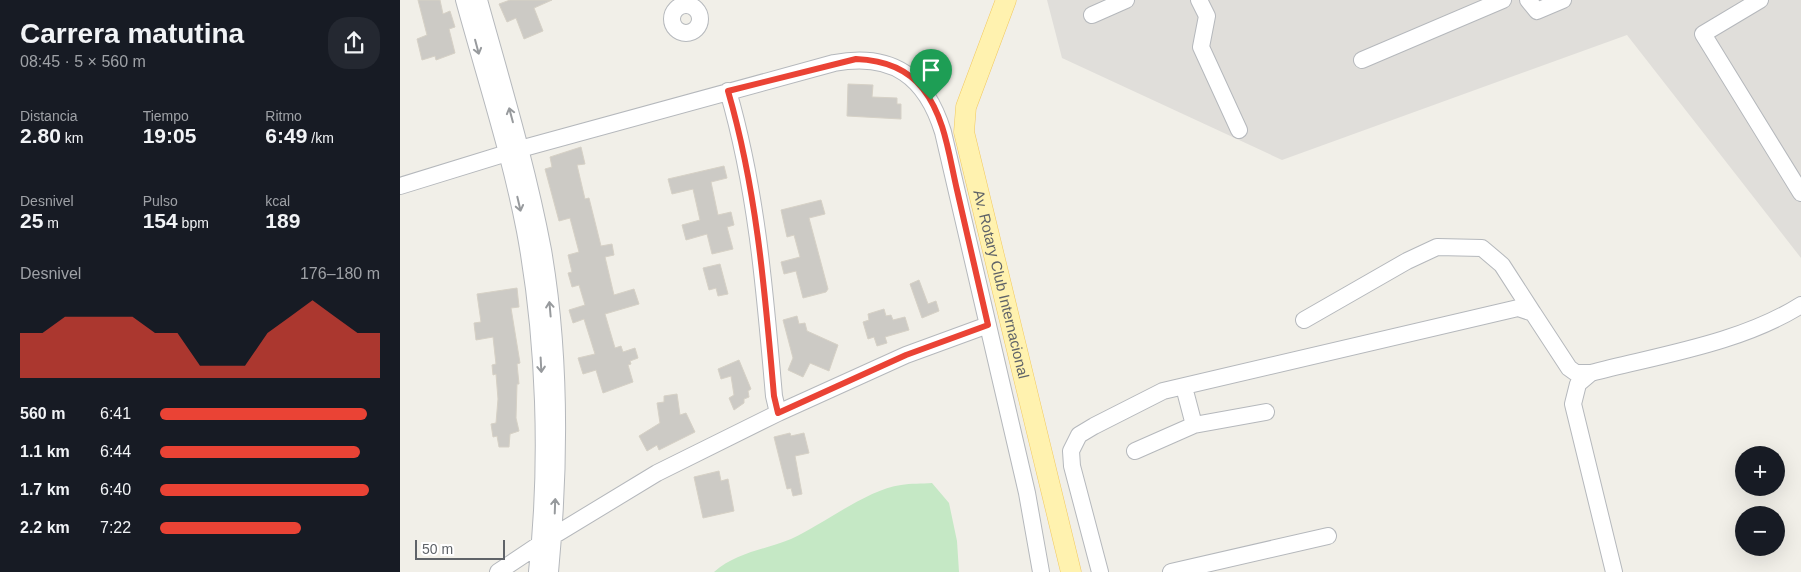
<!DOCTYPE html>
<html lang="es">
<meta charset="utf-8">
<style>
body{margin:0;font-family:Helvetica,sans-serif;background:#242831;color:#f1f3f6;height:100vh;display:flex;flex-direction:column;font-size:19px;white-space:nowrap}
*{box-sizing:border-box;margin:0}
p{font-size:16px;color:#9ea1a6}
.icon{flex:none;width:28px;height:28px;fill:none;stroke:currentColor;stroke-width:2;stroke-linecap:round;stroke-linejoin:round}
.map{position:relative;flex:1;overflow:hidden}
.details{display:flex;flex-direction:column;background:#171b24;width:400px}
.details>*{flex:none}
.fabs{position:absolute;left:1335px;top:446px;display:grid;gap:10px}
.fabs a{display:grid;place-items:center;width:50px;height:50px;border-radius:50%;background:#171b24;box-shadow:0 5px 20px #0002;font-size:25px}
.scale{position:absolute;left:15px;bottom:12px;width:90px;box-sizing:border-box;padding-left:5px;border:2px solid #5f6368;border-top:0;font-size:14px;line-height:18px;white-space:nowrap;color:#5f6368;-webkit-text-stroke:4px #fff;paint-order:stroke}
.pin{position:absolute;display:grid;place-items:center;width:42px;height:42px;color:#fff;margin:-51px -21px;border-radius:50% 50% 50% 0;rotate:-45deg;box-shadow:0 0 5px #0007}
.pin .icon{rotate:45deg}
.round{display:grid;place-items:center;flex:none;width:52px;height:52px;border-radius:20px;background:#242831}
.headline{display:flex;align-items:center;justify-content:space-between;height:85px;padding:0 20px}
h1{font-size:28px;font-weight:700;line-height:38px}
.stats{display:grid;grid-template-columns:repeat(3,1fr);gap:8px;height:85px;padding:5px 20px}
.stats div{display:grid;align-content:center}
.stats b{font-size:21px;font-weight:700}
.stats small{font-size:14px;font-weight:400}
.stats p{font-size:14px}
.chart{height:140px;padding:10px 20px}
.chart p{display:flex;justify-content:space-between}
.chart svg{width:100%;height:90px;margin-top:5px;fill:#ea4335;opacity:.7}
ul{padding:0 20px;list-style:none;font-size:16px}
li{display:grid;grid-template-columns:80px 60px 1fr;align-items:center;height:38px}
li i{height:12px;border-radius:6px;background:#ea4335}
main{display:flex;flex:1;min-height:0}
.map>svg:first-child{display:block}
.industrial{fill:#e0deda}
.green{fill:#c5e8c5}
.building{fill:#cccac5;stroke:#d6d1c6}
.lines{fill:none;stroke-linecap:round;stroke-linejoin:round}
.minor-casing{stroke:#b5b8bc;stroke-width:18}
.major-casing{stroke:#f2c960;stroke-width:21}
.minor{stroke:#fff;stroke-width:16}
.major{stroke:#fff2af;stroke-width:20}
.oneway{stroke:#979a9d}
.route-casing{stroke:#fff;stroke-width:10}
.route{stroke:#ea4335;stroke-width:6}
.labels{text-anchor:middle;stroke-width:4;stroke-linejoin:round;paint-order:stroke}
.street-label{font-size:15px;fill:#5f6368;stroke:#fff}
</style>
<main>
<section class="details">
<div class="headline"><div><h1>Carrera matutina</h1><p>08:45 · 5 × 560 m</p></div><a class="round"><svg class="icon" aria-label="share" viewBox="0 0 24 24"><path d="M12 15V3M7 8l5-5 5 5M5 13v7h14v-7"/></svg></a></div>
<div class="stats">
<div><p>Distancia</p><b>2.80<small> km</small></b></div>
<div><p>Tiempo</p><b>19:05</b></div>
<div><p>Ritmo</p><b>6:49<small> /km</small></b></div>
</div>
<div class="stats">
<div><p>Desnivel</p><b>25<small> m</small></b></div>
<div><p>Pulso</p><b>154<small> bpm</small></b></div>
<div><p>kcal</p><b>189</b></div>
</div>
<div class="chart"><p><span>Desnivel</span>176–180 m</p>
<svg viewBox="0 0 160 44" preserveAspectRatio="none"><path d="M0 44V22L10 22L20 14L30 14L40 14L50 14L60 22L70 22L80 38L90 38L100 38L110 22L120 14L130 6L140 14L150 22L160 22V44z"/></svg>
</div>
<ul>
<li><b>560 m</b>6:41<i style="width:94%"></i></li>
<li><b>1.1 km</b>6:44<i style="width:91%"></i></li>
<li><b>1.7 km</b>6:40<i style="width:95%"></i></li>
<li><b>2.2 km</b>7:22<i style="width:64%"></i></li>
</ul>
</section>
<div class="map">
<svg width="1401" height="572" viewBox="0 0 1401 572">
<rect width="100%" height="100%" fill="#f1efe8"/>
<path class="industrial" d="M 647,0 L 1401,0 L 1401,258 L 1227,35 L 882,160 L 662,58 Z"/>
<path class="green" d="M 532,483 L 549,503 L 557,541 L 559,572 L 314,572 C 337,552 364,550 391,539 C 424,524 466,490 501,485 C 511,483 522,484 532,483 Z"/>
<path class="building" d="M 18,0 L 40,0 L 43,14 L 50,11 L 55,27 L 49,29 L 55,53 L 36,60 L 35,56 L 22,60 L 17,39 L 27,35 Z
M 110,0 L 152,0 L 134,8 L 143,31 L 124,39 L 116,18 L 107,22 L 99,4 Z
M 448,84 L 473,85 L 472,97 L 497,98 L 497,104 L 501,104 L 501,119 L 447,116 Z
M 181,147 L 185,164 L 177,165 L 185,199 L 189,198 L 201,246 L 212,244 L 214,255 L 205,257 L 214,295 L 234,289 L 239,304 L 205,314 L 215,348 L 221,346 L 223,352 L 235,348 L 238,358 L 230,361 L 231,364 L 228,365 L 233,382 L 203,393 L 196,370 L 183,374 L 178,358 L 195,354 L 184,319 L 173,323 L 169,310 L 185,305 L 179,285 L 172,287 L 168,273 L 172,272 L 168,255 L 179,252 L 170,218 L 159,221 L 145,169 L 152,167 L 150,157 Z
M 324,166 L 327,178 L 311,182 L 318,215 L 331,212 L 334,225 L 327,227 L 333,249 L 312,254 L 307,234 L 286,240 L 282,225 L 300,220 L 293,189 L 272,194 L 268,179 Z
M 421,200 L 425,214 L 409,218 L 428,289 L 426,292 L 403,298 L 396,271 L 384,274 L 381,262 L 400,257 L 394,235 L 387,237 L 381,210 Z
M 320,264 L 328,294 L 318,296 L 316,288 L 309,290 L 303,268 Z
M 519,280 L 528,304 L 536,301 L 539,311 L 522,318 L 510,284 Z
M 117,288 L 119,307 L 111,308 L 120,363 L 117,364 L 119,384 L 117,384 L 116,418 L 119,431 L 110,434 L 109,447 L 99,447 L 97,436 L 93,437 L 91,424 L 96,423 L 98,399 L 96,374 L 93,375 L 92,365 L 96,364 L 93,337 L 76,340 L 74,323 L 81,322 L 77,294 Z
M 484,309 L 486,316 L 491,315 L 493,320 L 505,317 L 509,330 L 485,337 L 487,343 L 477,346 L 474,337 L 468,339 L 463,322 L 469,320 L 468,314 Z
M 397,316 L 399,324 L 405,323 L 407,331 L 438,345 L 429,371 L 410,363 L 403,377 L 388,370 L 393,358 L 383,320 Z
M 339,360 L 351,389 L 348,391 L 349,397 L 344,399 L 344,403 L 334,410 L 329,398 L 334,395 L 331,376 L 321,379 L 318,369 Z
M 277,394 L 280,415 L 286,413 L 295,432 L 259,450 L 257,445 L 247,451 L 239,436 L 260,423 L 257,403 L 264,402 L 264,396 Z
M 390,433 L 391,436 L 404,433 L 409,453 L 395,456 L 402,494 L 393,496 L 391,488 L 387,489 L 374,437 Z
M 319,471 L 321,481 L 328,479 L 334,511 L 303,518 L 294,477 Z"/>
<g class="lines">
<g class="minor-casing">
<path id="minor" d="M 64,0 C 85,77 110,153 125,231 C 145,339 149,463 137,572
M 79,0 C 102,83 127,165 143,250 C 161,355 160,466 150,572
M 799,0 L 807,16 L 801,47 L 839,130
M 1128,0 L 1137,11 L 1163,0
M 1360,0 L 1303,34 L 1401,193
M272 19a14 14 0 1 1 28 0a14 14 0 1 1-28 0Z
M 692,15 L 726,0
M 962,60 L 1103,0
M 328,91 C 357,191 365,293 374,396 L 378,413
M 0,186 L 120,149 L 434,63 C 493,52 526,77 543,132 L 627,493 L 641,572
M 904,320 L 1007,261 L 1037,247 L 1082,248 L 1102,265 L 1133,313
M 784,387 L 794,425
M 735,451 L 794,425 L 866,412
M 98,572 L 140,544 L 257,473 L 378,413 L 506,355 L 588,325
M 700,572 L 672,466 L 671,451 L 679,435 L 694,426 L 763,391 L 1118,308 L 1133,313 L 1169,368 L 1176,373 L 1191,373
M 771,572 L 928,536
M 1214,572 L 1173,404 L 1178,384 L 1191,373 C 1260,355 1341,343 1401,305"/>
</g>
<g class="major-casing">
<g id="major">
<path id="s1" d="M 606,0 L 566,107 L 564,132 L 671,572"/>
</g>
</g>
<use href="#minor" class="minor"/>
<use href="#major" class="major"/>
</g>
<defs><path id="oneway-shaft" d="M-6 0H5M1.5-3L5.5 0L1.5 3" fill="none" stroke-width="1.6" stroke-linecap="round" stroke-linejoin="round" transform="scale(1.25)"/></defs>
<g class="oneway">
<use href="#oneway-shaft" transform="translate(77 47) rotate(75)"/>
<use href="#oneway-shaft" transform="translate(111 115) rotate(-105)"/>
<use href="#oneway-shaft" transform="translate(119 204) rotate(77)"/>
<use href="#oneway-shaft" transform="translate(150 309) rotate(-95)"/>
<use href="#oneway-shaft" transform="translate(141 365) rotate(87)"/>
<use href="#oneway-shaft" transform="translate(155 506) rotate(-88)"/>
</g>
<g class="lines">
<g class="route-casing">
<path id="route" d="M 456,59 C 481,60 507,68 523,89 C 545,117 549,156 557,190 C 567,235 578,280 588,325 L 506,355 L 378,413 L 374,396 C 365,293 357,191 328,91 Z"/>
</g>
<use href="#route" class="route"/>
</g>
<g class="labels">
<g class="street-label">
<text dy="5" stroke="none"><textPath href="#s1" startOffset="296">Av. Rotary Club Internacional</textPath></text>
</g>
</g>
</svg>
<div class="fabs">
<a>+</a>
<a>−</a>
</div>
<div class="scale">50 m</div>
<div class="pin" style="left:531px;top:100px;background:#1e9e55"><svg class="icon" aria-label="arrive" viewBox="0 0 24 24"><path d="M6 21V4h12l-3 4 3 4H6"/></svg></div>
</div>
</main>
